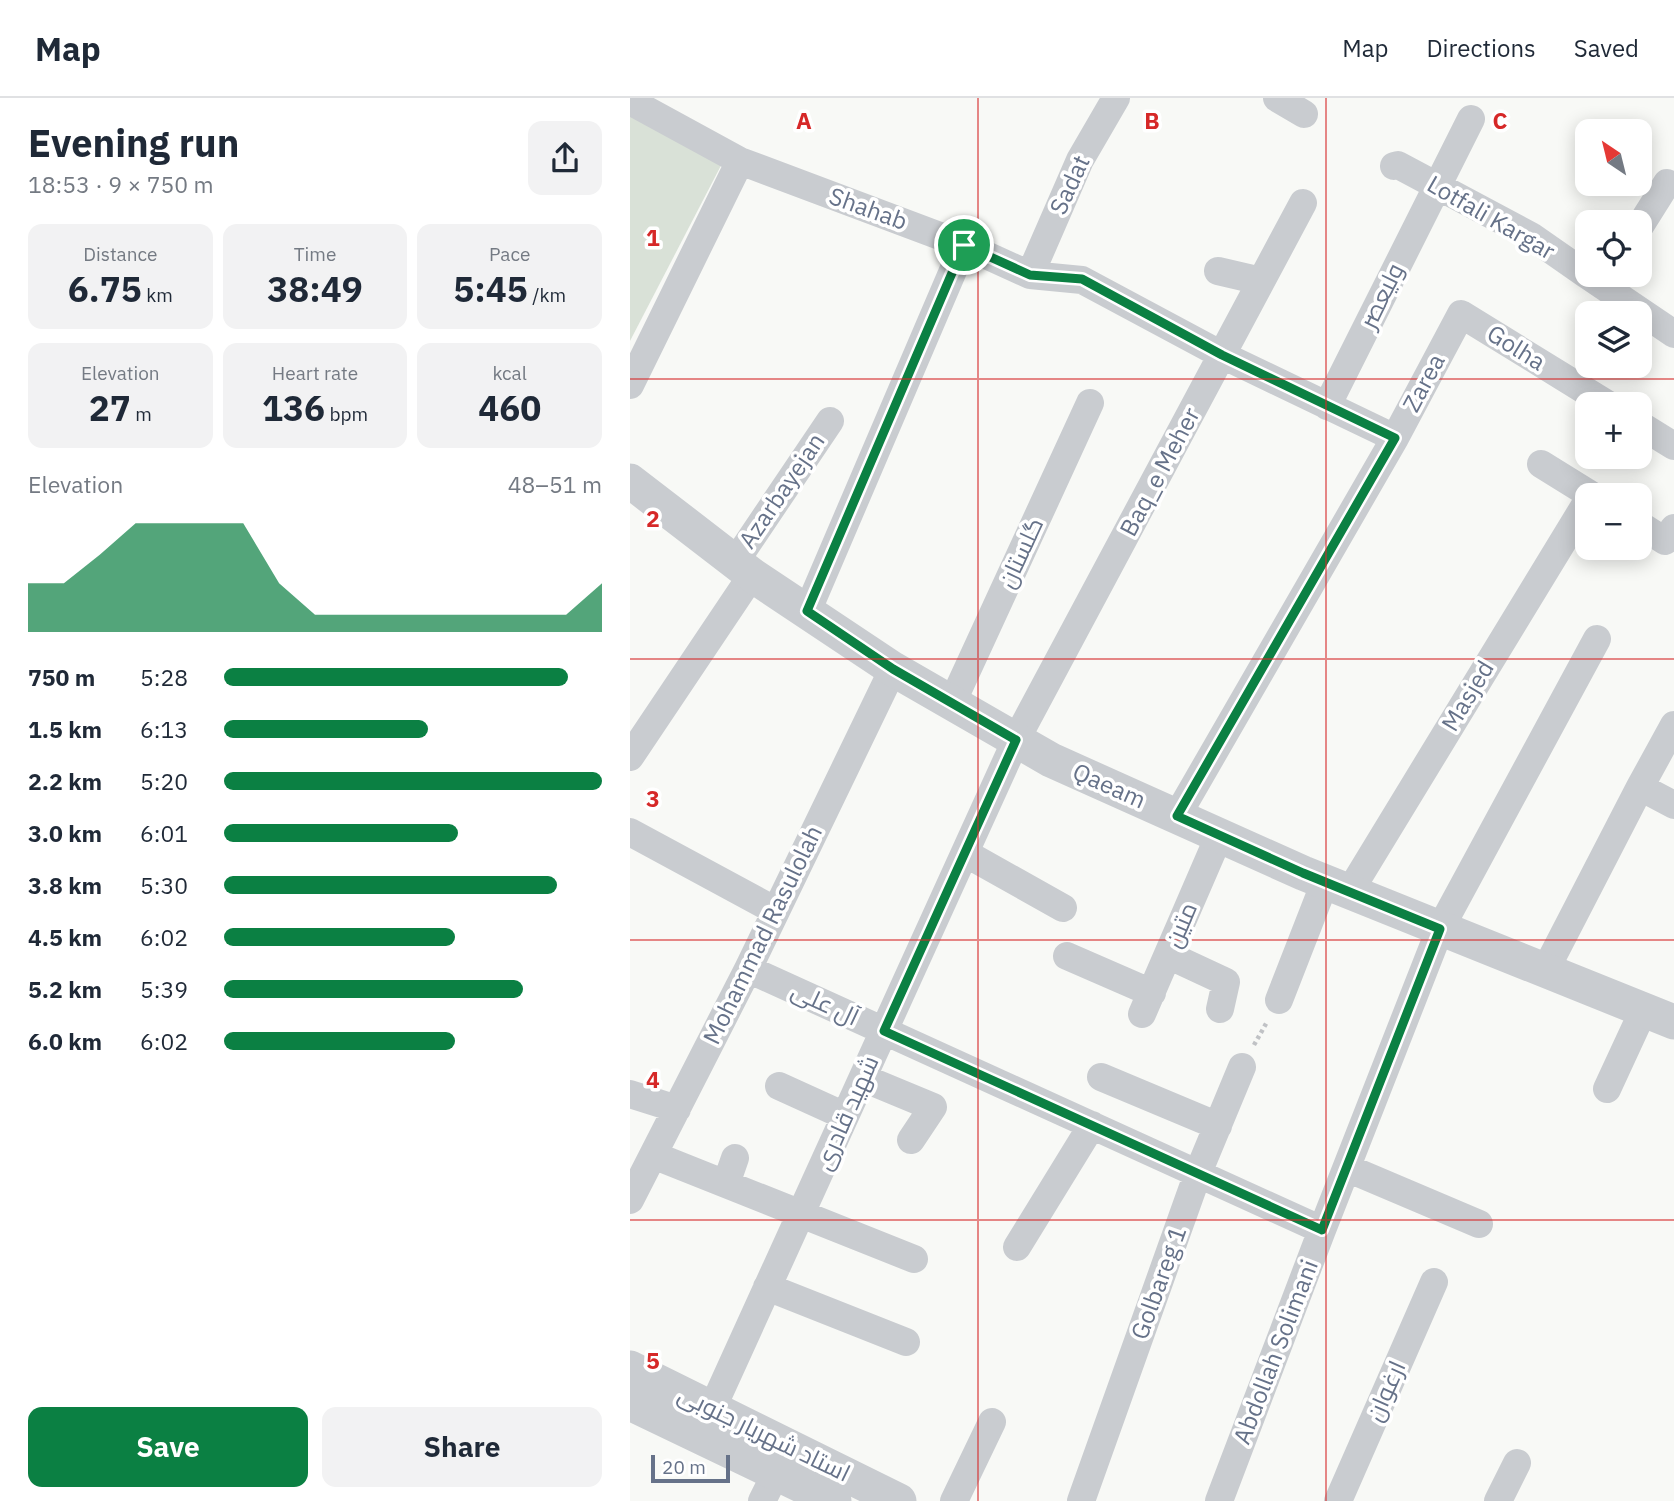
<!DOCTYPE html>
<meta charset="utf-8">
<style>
body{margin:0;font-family:"IBM Plex Sans",Cairo,sans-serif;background:#f2f2f3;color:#1f2937;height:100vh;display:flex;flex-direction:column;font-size:26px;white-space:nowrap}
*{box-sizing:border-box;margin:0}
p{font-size:23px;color:#747a83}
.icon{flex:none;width:38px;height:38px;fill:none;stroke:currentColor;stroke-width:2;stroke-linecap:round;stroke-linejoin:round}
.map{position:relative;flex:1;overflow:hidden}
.side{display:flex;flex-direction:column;background:#fff;width:630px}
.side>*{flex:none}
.needle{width:46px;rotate:325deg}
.controls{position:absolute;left:945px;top:21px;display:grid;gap:14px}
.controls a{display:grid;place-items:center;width:77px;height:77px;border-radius:14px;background:#fff;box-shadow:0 4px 18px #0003;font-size:35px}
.scale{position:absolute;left:21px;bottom:18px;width:79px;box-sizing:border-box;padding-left:7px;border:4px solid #667289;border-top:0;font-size:19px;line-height:24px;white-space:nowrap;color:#667289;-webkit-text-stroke:5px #fff;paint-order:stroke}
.pin{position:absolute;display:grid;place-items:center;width:60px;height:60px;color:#fff;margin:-30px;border:4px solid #fff;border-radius:50%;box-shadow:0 2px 7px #0007}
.round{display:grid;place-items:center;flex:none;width:74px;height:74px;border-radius:14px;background:#f2f2f3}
.summary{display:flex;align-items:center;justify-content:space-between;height:119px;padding:0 28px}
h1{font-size:38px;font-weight:700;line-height:52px}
.stats{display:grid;grid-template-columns:repeat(3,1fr);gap:10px;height:119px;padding:7px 28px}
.stats div{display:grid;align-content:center;border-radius:14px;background:#f2f2f3;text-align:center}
.stats b{font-size:35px;font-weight:700}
.stats small{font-size:19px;font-weight:400}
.stats p{font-size:19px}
.chart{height:196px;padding:14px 28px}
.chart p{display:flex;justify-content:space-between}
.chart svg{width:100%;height:126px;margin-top:7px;fill:#0b8043;opacity:.7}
.button{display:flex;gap:14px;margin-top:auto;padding:14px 28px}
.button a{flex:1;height:80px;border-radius:14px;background:#0b8043;color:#fff;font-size:28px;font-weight:700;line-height:80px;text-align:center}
.button a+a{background:#f2f2f3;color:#1f2937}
ul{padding:0 28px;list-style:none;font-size:23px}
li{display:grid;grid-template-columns:112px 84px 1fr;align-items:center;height:52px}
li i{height:18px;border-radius:9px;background:#0b8043}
header{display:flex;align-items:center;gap:42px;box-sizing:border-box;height:98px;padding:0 35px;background:#fff;border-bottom:2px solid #e0e1e3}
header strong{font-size:33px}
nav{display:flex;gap:38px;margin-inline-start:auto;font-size:24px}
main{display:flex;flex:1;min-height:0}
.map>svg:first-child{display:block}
.green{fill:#d9e1d7}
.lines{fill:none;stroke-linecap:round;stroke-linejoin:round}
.path{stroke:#c0c2c5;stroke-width:4.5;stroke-dasharray:3.5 3.5;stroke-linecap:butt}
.minor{stroke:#c9ccd0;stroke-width:28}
.tertiary{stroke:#c9ccd0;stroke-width:35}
.route-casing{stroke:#fff;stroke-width:14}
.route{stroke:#0b8043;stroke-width:9}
.grid{fill:none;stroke:#d62828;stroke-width:2;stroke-opacity:0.55}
.labels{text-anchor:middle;stroke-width:7;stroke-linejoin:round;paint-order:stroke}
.street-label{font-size:24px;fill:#667289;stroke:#fff}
.grid-label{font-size:23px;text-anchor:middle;font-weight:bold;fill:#d62828;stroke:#fff;stroke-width:7;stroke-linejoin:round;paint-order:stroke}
</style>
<header>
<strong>Map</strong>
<nav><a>Map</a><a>Directions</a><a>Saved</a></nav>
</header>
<main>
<section class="side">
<div class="summary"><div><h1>Evening run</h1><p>18:53 · 9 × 750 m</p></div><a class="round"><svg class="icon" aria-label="share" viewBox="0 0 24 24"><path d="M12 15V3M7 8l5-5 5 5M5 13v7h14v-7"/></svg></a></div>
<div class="stats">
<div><p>Distance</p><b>6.75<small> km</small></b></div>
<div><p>Time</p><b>38:49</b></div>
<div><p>Pace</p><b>5:45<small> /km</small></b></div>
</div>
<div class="stats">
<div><p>Elevation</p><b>27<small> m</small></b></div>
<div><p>Heart rate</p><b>136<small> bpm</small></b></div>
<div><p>kcal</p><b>460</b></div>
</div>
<div class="chart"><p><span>Elevation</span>48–51 m</p>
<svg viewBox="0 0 160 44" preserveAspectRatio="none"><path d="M0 44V27L10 27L20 17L30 6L40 6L50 6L60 6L70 27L80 38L90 38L100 38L110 38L120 38L130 38L140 38L150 38L160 27V44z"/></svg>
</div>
<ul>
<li><b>750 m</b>5:28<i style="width:91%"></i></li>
<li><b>1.5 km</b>6:13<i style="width:54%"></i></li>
<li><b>2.2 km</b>5:20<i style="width:100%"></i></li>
<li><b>3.0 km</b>6:01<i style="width:62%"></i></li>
<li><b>3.8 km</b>5:30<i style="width:88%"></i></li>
<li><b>4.5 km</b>6:02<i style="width:61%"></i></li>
<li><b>5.2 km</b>5:39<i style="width:79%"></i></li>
<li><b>6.0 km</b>6:02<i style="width:61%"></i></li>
</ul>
<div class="button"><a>Save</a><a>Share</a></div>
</section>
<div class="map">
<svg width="1044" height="1403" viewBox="0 0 1044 1403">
<rect width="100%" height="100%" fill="#f8f9f6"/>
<path class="green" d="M 0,0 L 98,54 L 0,243 Z"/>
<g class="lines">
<path class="path" d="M 624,947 L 637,924"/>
<path class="minor" d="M 647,0 L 674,16
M 0,3 L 110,63
M 764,68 L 768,67 L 901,138 L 957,177
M 1010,128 L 1037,85
M 588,173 L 631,183
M 400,177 L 450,62 L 486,0
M 957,177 L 1044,236
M 0,287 L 110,63 L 334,147 L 400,177 L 452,182 L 592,257 L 765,340
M 697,308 L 841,21
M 1010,327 L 1044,348
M 911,366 L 961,397
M 1010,427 L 1035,443 L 1044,430
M 105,464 L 200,323
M 177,514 L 334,147
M 322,605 L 460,305
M 0,659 L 122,477
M 1010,689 L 1044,707
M 547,718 L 765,340 L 831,216 L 977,306
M 0,734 L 146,813
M 335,755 L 433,810
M 720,793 L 957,404
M 538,857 L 596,884 L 590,911
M 437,858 L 522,895
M 118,871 L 692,1132
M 916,871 L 1010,689 L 1044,627
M 649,902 L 695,784
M 512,916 L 589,738
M 471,979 L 588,1028
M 233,980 L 303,1009 L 281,1042
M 149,988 L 215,1018
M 977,991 L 1014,911
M 0,996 L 47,1011
M 23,1057 L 284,1161
M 717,1070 L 849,1126
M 96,1086 L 105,1060
M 0,1102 L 118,871 L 263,571
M 387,1149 L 462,1027
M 137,1189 L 276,1244
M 82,1311 L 386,642 L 673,105
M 132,1403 L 146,1375
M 324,1403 L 362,1324
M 451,1403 L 568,1075 L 612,969
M 589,1403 L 692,1132 L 810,831 L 967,541
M 708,1403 L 804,1184
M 868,1403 L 887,1365"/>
<path class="tertiary" d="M 0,383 L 122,477 L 263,571 L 421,662 L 673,775 L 1044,924
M 0,1270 L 269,1403
M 0,1305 L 204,1403"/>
</g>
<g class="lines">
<g class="route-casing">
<path id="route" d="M 334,147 L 400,177 L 452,181 L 592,257 L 765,340 L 547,718 L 673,775 L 810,831 L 692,1132 L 254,933 L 386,642 L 263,571 L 177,513 Z"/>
</g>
<use href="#route" class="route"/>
</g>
<path class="grid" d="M 348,0 L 348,1403M 696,0 L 696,1403M 0,281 L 1044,281M 0,561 L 1044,561M 0,842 L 1044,842M 0,1122 L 1044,1122"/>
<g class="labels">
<g class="street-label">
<text transform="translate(440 87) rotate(-65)" y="8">Sadat</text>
<text transform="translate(238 111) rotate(20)" y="8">Shahab</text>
<text transform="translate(861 120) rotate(30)" y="8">Lotfali Kargar</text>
<text transform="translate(752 198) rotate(-64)" y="8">ولیعصر</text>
<text transform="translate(886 250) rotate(32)" y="8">Golha</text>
<text transform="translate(794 285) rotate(-62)" y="8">Zarea</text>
<text transform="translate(530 374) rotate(-62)" y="8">Baq_e Meher</text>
<text transform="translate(152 393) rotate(-56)" y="8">Azarbayejan</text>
<text transform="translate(391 455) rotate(-65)" y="8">گلستان</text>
<text transform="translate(838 598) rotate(-59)" y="8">Masjed</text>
<text transform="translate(479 688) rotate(24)" y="8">Qaeam</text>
<text transform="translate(551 827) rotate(-67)" y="8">متین</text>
<text transform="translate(133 837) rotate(-64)" y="8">Mohammad Rasulolah</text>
<text transform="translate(195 906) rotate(25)" y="8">آل علی</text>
<text transform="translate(217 1015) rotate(-66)" y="8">شهید قادری</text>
<text transform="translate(529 1185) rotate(-70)" y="8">Golbareg 1</text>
<text transform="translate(646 1254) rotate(-69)" y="8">Abdollah Solimani</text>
<text transform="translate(756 1293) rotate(-66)" y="8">ارغوان</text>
<text transform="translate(134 1336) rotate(26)" y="8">استاد شهریار جنوبی</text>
</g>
</g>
<g class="grid-label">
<text x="174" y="31">A</text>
<text x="522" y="31">B</text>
<text x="870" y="31">C</text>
<text x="23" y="148">1</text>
<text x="23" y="429">2</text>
<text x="23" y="709">3</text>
<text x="23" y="990">4</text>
<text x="23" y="1271">5</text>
</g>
</svg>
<div class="controls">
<a><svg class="needle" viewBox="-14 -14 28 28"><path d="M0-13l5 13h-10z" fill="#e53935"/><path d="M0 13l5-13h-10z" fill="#747a83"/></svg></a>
<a><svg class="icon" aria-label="locate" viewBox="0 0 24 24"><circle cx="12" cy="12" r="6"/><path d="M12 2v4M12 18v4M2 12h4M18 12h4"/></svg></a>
<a><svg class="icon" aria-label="layers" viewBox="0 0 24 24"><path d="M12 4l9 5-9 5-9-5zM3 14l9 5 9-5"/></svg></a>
<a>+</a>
<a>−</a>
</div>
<div class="scale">20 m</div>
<div class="pin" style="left:334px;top:147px;background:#1e9e55"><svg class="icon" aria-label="arrive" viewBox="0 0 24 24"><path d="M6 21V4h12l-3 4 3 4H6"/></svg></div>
</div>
</main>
